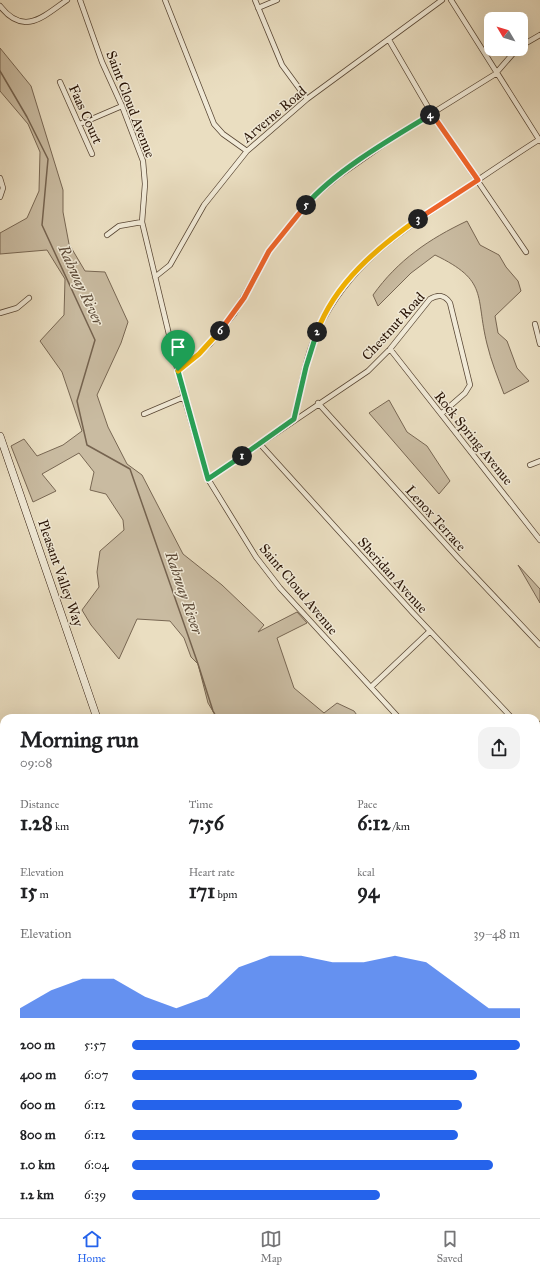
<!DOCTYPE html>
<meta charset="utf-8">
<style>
body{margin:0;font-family:"IM FELL Great Primer",serif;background:#f2f2f2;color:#202124;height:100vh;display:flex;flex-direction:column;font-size:15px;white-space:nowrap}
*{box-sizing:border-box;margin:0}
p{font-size:13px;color:#757577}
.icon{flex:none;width:22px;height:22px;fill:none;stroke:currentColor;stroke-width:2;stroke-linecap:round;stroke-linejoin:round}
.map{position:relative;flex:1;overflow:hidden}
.sheet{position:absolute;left:0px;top:714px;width:540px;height:504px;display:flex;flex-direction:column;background:#fff;border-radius:12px 12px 0 0;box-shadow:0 4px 16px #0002}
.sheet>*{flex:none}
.needle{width:26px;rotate:308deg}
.controls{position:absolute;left:484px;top:12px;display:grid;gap:8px}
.controls a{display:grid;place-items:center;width:44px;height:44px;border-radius:8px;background:#fff;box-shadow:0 4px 16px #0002;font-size:20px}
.pin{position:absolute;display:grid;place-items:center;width:34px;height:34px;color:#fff;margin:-41px -17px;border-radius:50% 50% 50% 0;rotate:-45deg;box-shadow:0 0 4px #0007}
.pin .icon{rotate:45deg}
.km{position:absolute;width:20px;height:20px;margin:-10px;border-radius:50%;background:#222;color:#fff;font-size:11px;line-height:20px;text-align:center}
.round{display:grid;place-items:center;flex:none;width:42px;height:42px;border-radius:12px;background:#f2f2f2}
.summary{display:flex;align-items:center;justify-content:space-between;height:68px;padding:0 20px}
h1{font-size:22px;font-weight:700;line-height:30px}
.metrics{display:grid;grid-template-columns:repeat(3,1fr);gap:6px;height:68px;padding:4px 20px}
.metrics div{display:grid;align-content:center}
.metrics b{font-size:20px;font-weight:700}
.metrics small{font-size:11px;font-weight:400}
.metrics p{font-size:11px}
.chart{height:112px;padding:8px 20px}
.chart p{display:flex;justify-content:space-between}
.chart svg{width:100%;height:72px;margin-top:4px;fill:#2563eb;opacity:.7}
ul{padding:0 20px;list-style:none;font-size:13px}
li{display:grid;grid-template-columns:64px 48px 1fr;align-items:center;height:30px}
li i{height:10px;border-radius:5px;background:#2563eb}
.tabs{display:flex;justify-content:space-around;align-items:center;height:56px;border-top:1px solid #e0e0e0;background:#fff;font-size:11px;color:#757577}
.tabs a{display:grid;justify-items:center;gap:2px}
.tabs .selected{color:#2563eb}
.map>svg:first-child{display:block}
.green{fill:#c9bba1;stroke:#786753}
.water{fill:#a89981;stroke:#75634f}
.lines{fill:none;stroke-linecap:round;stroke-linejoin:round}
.stream{stroke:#75634f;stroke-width:1.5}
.minor-casing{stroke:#584634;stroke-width:6}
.secondary-casing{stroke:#281305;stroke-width:8}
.primary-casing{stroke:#281305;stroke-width:8}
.minor{stroke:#f1ead7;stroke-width:4.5}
.secondary{stroke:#f1ead7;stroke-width:7}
.primary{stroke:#eadec1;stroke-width:7}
.split-1-casing{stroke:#fff;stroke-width:8}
.split-2-casing{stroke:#fff;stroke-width:8}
.split-3-casing{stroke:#fff;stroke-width:8}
.split-4-casing{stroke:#fff;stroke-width:8}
.split-5-casing{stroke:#fff;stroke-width:8}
.split-6-casing{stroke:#fff;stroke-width:8}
.split-7-casing{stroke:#fff;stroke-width:8}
.split-1{stroke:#22a559;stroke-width:5}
.split-2{stroke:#22a559;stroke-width:5}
.split-3{stroke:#f5b400;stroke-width:5}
.split-4{stroke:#f0652b;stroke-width:5}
.split-5{stroke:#22a559;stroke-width:5}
.split-6{stroke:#f0652b;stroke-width:5}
.split-7{stroke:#f5b400;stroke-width:5}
.labels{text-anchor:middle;stroke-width:3;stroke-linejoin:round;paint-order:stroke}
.street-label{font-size:14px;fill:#281305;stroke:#f1ead7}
.water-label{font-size:15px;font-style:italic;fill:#5b4937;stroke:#f1ead7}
</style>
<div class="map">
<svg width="540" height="1218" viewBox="0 0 540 1218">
<rect width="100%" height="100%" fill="#eadec1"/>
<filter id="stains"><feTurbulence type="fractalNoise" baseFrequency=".005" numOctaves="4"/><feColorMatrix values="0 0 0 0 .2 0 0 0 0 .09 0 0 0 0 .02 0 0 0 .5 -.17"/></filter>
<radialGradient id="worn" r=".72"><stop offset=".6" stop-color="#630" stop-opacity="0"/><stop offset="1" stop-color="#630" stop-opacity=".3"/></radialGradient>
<path class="green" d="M 0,48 L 31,86 L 63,190 L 63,212 L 69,244 L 85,271 L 105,272 L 128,322 L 121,343 L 97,395 L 108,427 L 127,464 L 142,475 L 183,554 L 222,585 L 264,625 L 258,632 L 297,612 L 307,623 L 277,638 L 294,688 L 324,713 L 337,703 L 354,711 L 359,718 L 217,718 L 208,703 L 198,664 L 191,657 L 184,638 L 170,621 L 137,619 L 119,659 L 91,625 L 82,610 L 99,587 L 97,572 L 100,551 L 124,530 L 123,520 L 106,494 L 90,490 L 94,472 L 79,453 L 42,474 L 56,491 L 33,502 L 11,446 L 24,439 L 37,456 L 63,445 L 82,431 L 62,372 L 40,341 L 64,315 L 65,279 L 47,250 L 0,254 L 0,233 L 27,218 L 39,191 L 40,152 L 28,124 L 0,91 Z
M 467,221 L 480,245 L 499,255 L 506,267 L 518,281 L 521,291 L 495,316 L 498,333 L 507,341 L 517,368 L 529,381 L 504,394 C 498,378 491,361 487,344 C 475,295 489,281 435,255 L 411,273 L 378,306 L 373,295 C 398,260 429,239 467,221 Z
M 389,400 L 407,432 L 427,446 L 450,481 L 439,494 L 369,413 Z
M 518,565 L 540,589 L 540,603 Z
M 0,799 L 4,802 L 4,1214 L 288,1214 L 290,1218 L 0,1218 Z
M 536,1150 L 540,1152 L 540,1178 L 536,1176 Z
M 461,1214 L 492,1214 L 493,1218 L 463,1218 Z"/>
<path class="water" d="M 536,1176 L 540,1178 L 540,1218 L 499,1218 L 498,1214 L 536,1214 Z"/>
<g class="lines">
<path class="stream" d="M 0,71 L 27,117 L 48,159 L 42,225 L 95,340 L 77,401 L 87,445 L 130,469 L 198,664 L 213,711 L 217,718"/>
<g class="minor-casing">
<path id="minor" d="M 80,0 L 102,62 L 122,106 L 143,161 L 145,184 L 142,222 L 184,397 L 208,479 L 256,557 L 280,588 L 399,718
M 165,0 L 214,124 L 223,134 L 247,151
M 255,0 L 282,65 L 307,99
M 451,0 L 540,141
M 0,6 C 24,37 44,16 67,0
M 258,8 L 277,0
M 389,40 L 432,114 L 526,252
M 521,46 L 540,35
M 497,72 L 517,49
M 60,82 L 92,154
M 80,124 L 122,106
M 0,178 L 3,188 L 0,197
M 107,235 L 119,226 L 142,222
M 155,277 L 170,265 L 204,205 L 247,151 L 307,99 L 442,0
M 0,313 L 17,308 L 29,298
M 535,324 L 540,344
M 390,349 L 540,540
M 178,371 L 210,344 L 234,314 L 269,251 L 294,219 L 317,194 L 340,175 L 394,137 L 497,73
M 318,403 L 458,558 L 540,645
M 144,414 L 184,397
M 294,419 C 301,389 305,356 319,328 C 348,267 396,234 451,198 C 481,178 510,158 540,139
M 260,444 L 413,613 L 512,718
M 530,465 L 540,461
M 208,479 L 368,371 L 390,349 L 430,299 C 438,294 445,295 450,303 L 470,385 L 465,393 L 441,414
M 371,687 L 430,631
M 536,728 L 540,724
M 536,743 L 540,748
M 0,744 L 4,750
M 536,850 L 540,853
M 0,884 L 4,882
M 536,945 L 540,947
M 536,964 L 540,957
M 536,1032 L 540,1035
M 0,1063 L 4,1067
M 536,1141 L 540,1143
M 87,1214 L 87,1218
M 138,1214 L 139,1218"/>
</g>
<g class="secondary-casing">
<path id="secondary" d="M 0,436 L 97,718
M 303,1214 L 305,1218"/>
</g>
<g class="primary-casing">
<path id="primary" d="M 536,910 L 540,903
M 536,929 L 540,922
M 371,1218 L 373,1214
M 378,1218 L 380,1214"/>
</g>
<use href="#minor" class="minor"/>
<use href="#secondary" class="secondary"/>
<use href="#primary" class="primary"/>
</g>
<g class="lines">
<g class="split-1-casing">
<path id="split-1" d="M 178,371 L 208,479 L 242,456"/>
</g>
<g class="split-2-casing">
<path id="split-2" d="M 242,456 L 294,419 L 306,367 L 317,332"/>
</g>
<g class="split-3-casing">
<path id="split-3" d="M 317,332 C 335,283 377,248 418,219"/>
</g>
<g class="split-4-casing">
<path id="split-4" d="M 418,219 L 478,180 L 432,114 L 430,115"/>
</g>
<g class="split-5-casing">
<path id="split-5" d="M 306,205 C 335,171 392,138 430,115"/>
</g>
<g class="split-6-casing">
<path id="split-6" d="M 220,331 L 244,298 L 269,251 L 306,205"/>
</g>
<g class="split-7-casing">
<path id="split-7" d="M 178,371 L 199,354 L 220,331"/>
</g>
<use href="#split-1" class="split-1"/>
<use href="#split-2" class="split-2"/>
<use href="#split-3" class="split-3"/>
<use href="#split-4" class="split-4"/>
<use href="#split-5" class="split-5"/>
<use href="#split-6" class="split-6"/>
<use href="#split-7" class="split-7"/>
</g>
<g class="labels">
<g class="street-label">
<text transform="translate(131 104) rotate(69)" y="5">Saint Cloud Avenue</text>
<text transform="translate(86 114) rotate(66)" y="5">Faas Court</text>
<text transform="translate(274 114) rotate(-40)" y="5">Arverne Road</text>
<text transform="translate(393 326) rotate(-48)" y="5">Chestnut Road</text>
<text transform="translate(474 438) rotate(51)" y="5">Rock Spring Avenue</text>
<text transform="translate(436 518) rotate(48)" y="5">Lenox Terrace</text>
<text transform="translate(61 573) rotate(71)" y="5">Pleasant Valley Way</text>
<text transform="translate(393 575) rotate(48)" y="5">Sheridan Avenue</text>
<text transform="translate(299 589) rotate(50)" y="5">Saint Cloud Avenue</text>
</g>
<g class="water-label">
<text transform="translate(81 285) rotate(65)" y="5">Rahway River</text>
<text transform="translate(184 593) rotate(71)" y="5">Rahway River</text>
</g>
</g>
<rect width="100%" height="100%" filter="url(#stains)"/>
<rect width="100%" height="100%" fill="url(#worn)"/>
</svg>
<div class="controls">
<a><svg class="needle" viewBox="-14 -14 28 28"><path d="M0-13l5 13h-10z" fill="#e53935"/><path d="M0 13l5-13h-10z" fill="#757577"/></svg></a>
</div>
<div class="pin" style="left:178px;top:371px;background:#1e9e55"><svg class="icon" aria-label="arrive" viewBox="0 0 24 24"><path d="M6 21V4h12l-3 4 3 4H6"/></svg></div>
<b class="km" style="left:242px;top:456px">1</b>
<b class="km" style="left:317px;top:332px">2</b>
<b class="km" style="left:418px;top:219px">3</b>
<b class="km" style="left:430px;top:115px">4</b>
<b class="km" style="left:306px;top:205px">5</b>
<b class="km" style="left:220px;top:331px">6</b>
<section class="sheet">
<div class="summary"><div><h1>Morning run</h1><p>09:08</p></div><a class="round"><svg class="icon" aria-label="share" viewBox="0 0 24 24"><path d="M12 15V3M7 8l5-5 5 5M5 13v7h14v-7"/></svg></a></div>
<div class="metrics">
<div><p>Distance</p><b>1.28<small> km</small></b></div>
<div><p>Time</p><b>7:56</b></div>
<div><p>Pace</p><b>6:12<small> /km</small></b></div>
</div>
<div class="metrics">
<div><p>Elevation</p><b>15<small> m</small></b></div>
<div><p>Heart rate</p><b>171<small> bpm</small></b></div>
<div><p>kcal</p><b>94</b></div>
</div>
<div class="chart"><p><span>Elevation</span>39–48 m</p>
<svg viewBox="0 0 160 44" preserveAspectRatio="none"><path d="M0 44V38L10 27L20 20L30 20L40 31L50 38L60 31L70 13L80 6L90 6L100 10L110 10L120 6L130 10L140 24L150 38L160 38V44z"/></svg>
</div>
<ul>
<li><b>200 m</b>5:57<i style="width:100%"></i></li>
<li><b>400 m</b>6:07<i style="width:89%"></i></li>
<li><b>600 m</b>6:12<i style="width:85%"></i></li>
<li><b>800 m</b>6:12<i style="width:84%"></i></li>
<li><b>1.0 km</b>6:04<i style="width:93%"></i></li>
<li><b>1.2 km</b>6:39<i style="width:64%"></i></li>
</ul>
</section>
</div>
<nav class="tabs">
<a class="selected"><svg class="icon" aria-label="home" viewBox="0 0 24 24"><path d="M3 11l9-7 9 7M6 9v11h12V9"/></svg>Home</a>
<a><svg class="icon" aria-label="map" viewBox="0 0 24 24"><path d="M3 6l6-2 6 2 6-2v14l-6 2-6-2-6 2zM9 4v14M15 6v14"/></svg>Map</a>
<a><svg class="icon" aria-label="saved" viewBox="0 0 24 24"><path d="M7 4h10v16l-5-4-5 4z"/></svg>Saved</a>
</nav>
